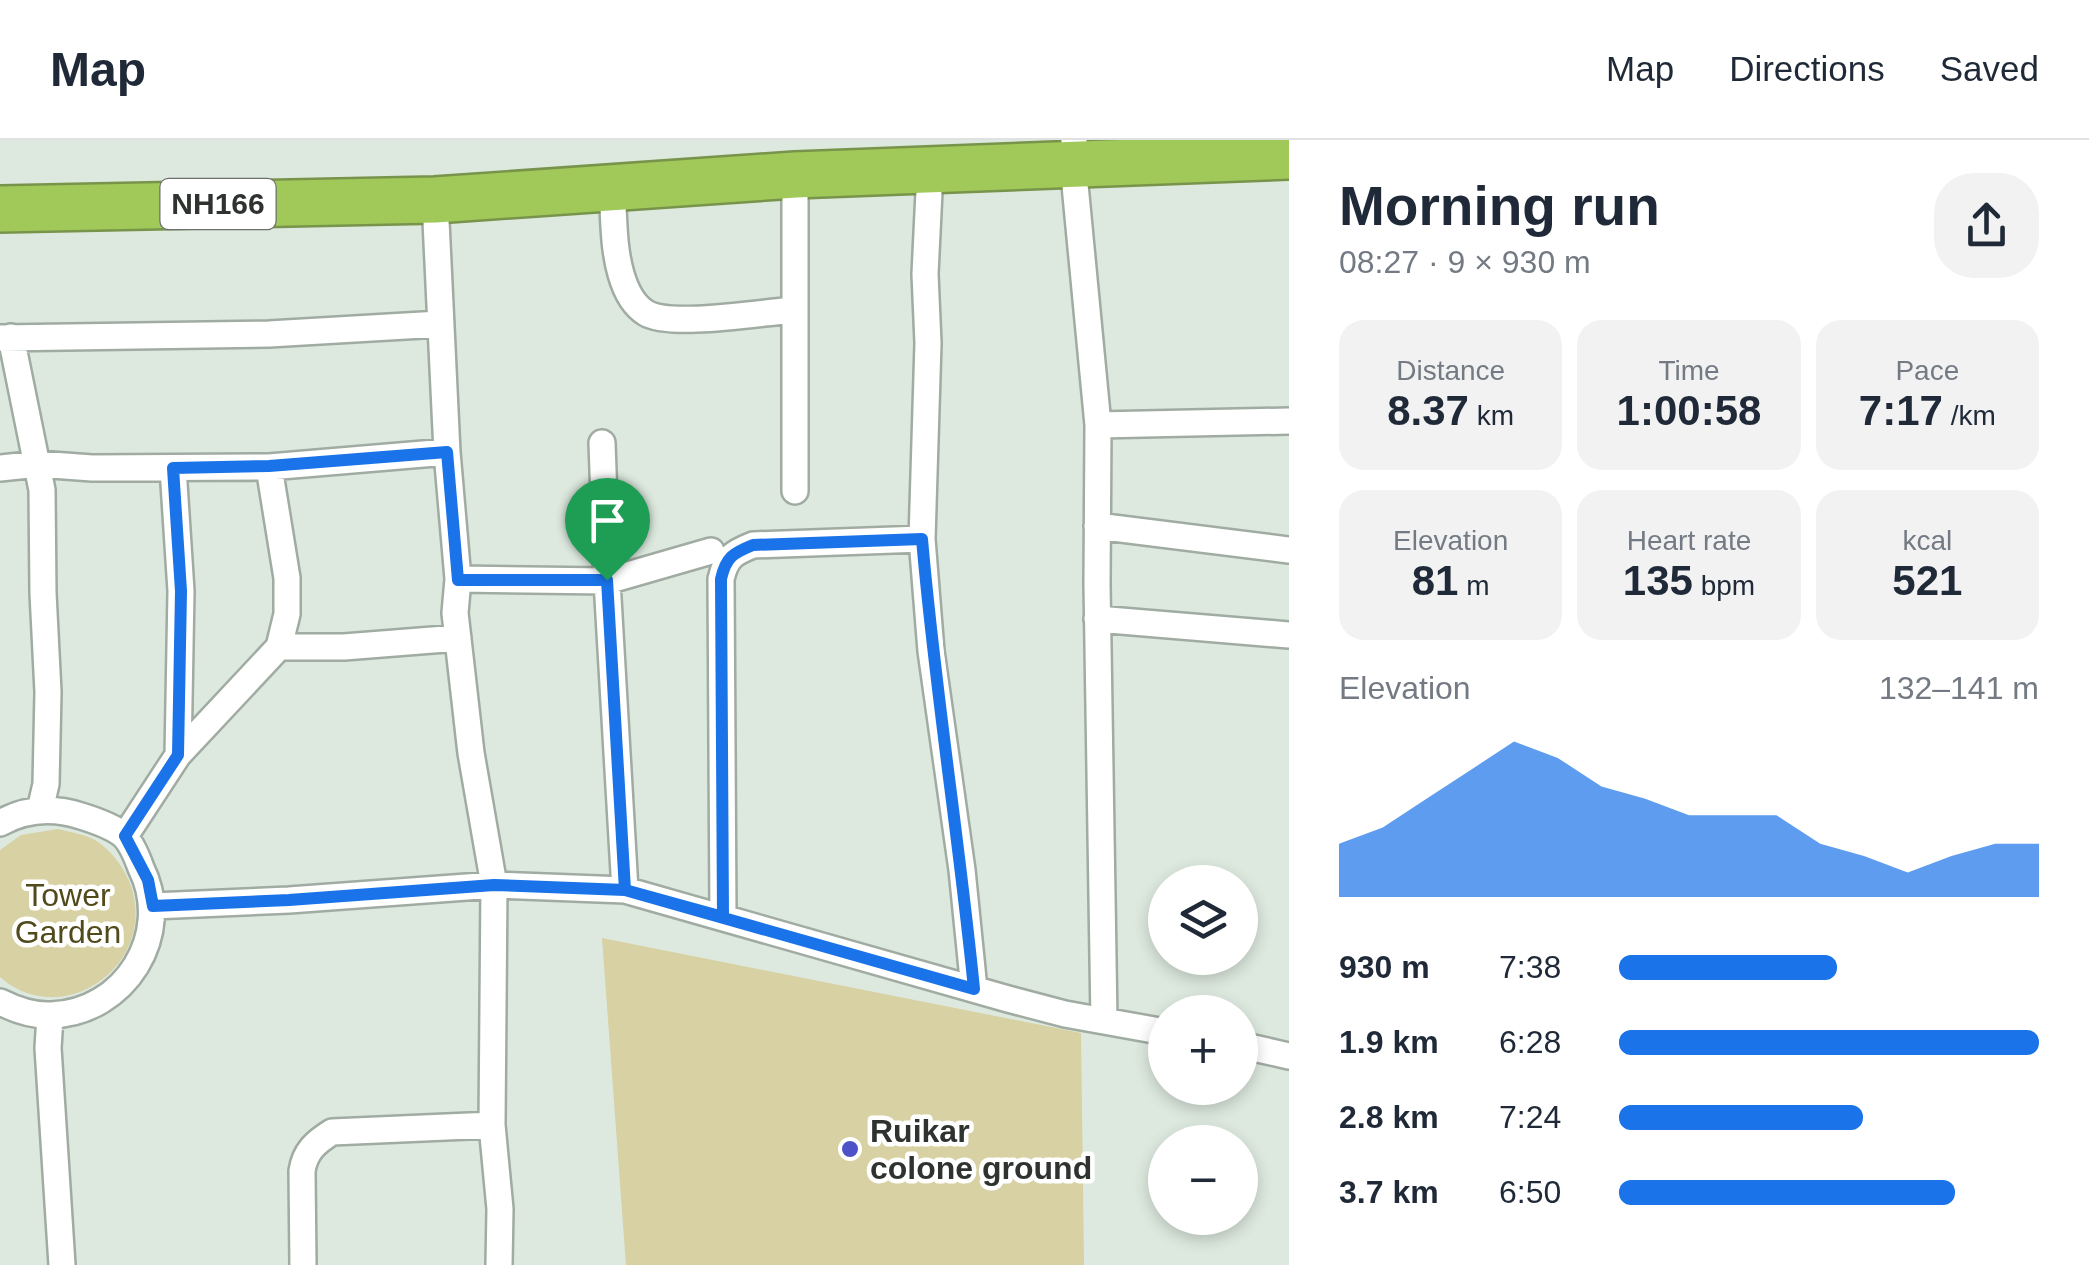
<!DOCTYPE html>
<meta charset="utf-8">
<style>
body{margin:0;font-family:Helvetica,sans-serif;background:#f2f2f3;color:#1f2937;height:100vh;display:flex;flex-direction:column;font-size:38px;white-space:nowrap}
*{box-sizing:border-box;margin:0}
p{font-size:32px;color:#747a83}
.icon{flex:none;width:55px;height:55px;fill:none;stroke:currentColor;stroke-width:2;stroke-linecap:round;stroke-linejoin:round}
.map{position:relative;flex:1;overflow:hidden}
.side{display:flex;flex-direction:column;background:#fff;width:800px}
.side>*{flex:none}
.controls{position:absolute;left:1148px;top:725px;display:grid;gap:20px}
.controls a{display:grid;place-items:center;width:110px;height:110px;border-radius:50%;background:#fff;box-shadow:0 5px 15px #0003;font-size:50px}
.pin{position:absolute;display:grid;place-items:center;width:85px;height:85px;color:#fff;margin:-102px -42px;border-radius:50% 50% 50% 0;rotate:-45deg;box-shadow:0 0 10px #0007}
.pin .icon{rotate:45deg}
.round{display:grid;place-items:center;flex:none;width:105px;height:105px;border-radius:40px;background:#f2f2f3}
.summary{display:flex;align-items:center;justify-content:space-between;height:170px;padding:0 50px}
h1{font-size:55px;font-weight:700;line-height:75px}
.figures{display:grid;grid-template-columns:repeat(3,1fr);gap:15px;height:170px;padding:10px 50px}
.figures div{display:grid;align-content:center;border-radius:25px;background:#f2f2f3;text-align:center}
.figures b{font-size:42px;font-weight:700}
.figures small{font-size:28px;font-weight:400}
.figures p{font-size:28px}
.chart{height:280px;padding:20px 50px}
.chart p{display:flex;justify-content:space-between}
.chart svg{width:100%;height:180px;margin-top:10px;fill:#1a73e8;opacity:.7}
ul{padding:0 50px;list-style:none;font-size:32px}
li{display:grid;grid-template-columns:160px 120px 1fr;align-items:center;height:75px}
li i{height:25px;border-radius:12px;background:#1a73e8}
header{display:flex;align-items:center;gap:60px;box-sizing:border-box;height:140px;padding:0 50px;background:#fff;border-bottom:2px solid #e0e1e3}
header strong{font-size:48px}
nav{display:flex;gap:55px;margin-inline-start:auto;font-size:35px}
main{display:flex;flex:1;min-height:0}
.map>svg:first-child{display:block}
.green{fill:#d7d1a3}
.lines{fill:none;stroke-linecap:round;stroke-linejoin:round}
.street-casing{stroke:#a0aba2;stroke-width:30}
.highway-casing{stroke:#78944b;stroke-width:50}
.street{stroke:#fff;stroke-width:25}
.highway{stroke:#a0c95a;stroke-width:45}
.route-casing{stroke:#fff;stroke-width:20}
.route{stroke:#1a73e8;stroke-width:12}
.poi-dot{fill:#4e52c8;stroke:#fff;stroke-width:4}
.labels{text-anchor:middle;stroke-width:9;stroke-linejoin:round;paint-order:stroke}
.shield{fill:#fff;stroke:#6d706e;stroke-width:2.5}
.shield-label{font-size:30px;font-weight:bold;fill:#2f3330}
.park-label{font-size:32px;fill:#514a1b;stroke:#fff}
.poi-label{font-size:32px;font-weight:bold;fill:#2f3330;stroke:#fff;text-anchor:start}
</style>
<header>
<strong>Map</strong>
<nav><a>Map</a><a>Directions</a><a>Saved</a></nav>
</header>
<main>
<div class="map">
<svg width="1289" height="1125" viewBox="0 0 1289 1125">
<rect width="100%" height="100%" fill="#dde9df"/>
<path class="green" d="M 58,689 C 69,692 85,694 95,700 C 110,709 122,725 129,741 C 162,821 65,894 0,837 L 0,710 L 21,695 Z
M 602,798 L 1081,893 L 1084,1125 L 626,1125 Z"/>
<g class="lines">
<g class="street-casing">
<path id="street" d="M 1074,1 L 1074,0
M 1073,24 L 1098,285 L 1097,444 L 1104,881
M 930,31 L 925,134 L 928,203 L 922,399 L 931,511 L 962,730 L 974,849
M 612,48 C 614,76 613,107 621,134 C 625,148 633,165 646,173 C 671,188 763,172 795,170 L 795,35
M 435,60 L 447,312 L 458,439 L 455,473 L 471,613 L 494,745 L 492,985 L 500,1069 L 499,1125
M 11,197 L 42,350 L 43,453 L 48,552 L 46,644 L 40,670
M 0,198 L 269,194 L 440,184
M 1098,285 L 1289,281
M 602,303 L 607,441 L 625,750
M 269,327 L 287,438 L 287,474 L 279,507 L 344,507 L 458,498
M 0,328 L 38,324 L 92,328 L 269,327 L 447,312
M 795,351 L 795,170
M 1097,386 L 1289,410
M 458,439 L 607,441 L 711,411
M 1097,479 L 1289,495
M 178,615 L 279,507
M 0,683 C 25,669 53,667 81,676 C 94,680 112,686 123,695 C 131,702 137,717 141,728 C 174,794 125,873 51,875 C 33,876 16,870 0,862
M 125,696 L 178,615 L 181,451 L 173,328
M 153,766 L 289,760 L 494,745 L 625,750 L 1008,859 L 1065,874 L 1165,892
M 723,777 L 721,439 C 726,417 733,413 753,405 L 922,399
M 50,876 L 48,908 L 62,1125
M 1240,905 L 1289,916
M 303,1125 L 302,1031 C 305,1011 316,1002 332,992 L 492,985"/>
</g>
<g class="highway-casing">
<path id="highway" d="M 0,69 L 435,60 L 795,35 L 1289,16"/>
</g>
<use href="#street" class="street"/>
<use href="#highway" class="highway"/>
</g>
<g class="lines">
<g class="route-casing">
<path id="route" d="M 607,440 L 458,440 L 447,312 L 269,326 L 173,328 L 181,451 L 178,615 L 125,696 L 148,740 L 153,766 L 289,760 L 494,745 L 625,750 L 974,849 C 959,698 935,550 922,399 L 753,405 C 733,413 726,417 721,439 L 723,777 L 625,750 L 607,440"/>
</g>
<use href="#route" class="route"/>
</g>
<circle class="poi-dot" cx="850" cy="1009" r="10"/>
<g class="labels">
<rect class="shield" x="160.5" y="39" width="115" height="50" rx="8"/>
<g class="shield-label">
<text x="218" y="74">NH166</text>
</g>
<g class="park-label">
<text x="68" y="766">Tower<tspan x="68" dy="37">Garden</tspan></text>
</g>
<g class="poi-label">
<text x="870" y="1002">Ruikar<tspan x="870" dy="37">colone ground</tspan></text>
</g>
</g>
</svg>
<div class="controls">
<a><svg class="icon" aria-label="layers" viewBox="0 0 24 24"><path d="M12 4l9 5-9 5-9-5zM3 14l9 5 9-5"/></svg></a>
<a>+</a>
<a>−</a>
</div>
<div class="pin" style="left:607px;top:440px;background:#1e9e55"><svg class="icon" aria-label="arrive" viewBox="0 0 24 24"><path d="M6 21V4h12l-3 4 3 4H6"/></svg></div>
</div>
<section class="side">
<div class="summary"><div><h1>Morning run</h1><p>08:27 · 9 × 930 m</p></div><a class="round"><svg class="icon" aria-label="share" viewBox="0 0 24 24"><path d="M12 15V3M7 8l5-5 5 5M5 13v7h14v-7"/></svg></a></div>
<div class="figures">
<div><p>Distance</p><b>8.37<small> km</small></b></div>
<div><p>Time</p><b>1:00:58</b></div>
<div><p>Pace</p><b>7:17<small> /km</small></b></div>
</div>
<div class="figures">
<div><p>Elevation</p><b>81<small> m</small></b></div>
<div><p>Heart rate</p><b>135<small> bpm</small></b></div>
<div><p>kcal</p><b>521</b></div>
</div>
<div class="chart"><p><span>Elevation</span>132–141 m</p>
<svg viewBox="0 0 160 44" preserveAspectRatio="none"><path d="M0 44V31L10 27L20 20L30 13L40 6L50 10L60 17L70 20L80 24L90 24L100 24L110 31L120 34L130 38L140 34L150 31L160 31V44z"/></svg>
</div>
<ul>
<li><b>930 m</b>7:38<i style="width:52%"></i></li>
<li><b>1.9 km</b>6:28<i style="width:100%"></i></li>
<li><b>2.8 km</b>7:24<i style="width:58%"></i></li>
<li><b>3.7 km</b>6:50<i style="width:80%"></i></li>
</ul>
</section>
</main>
